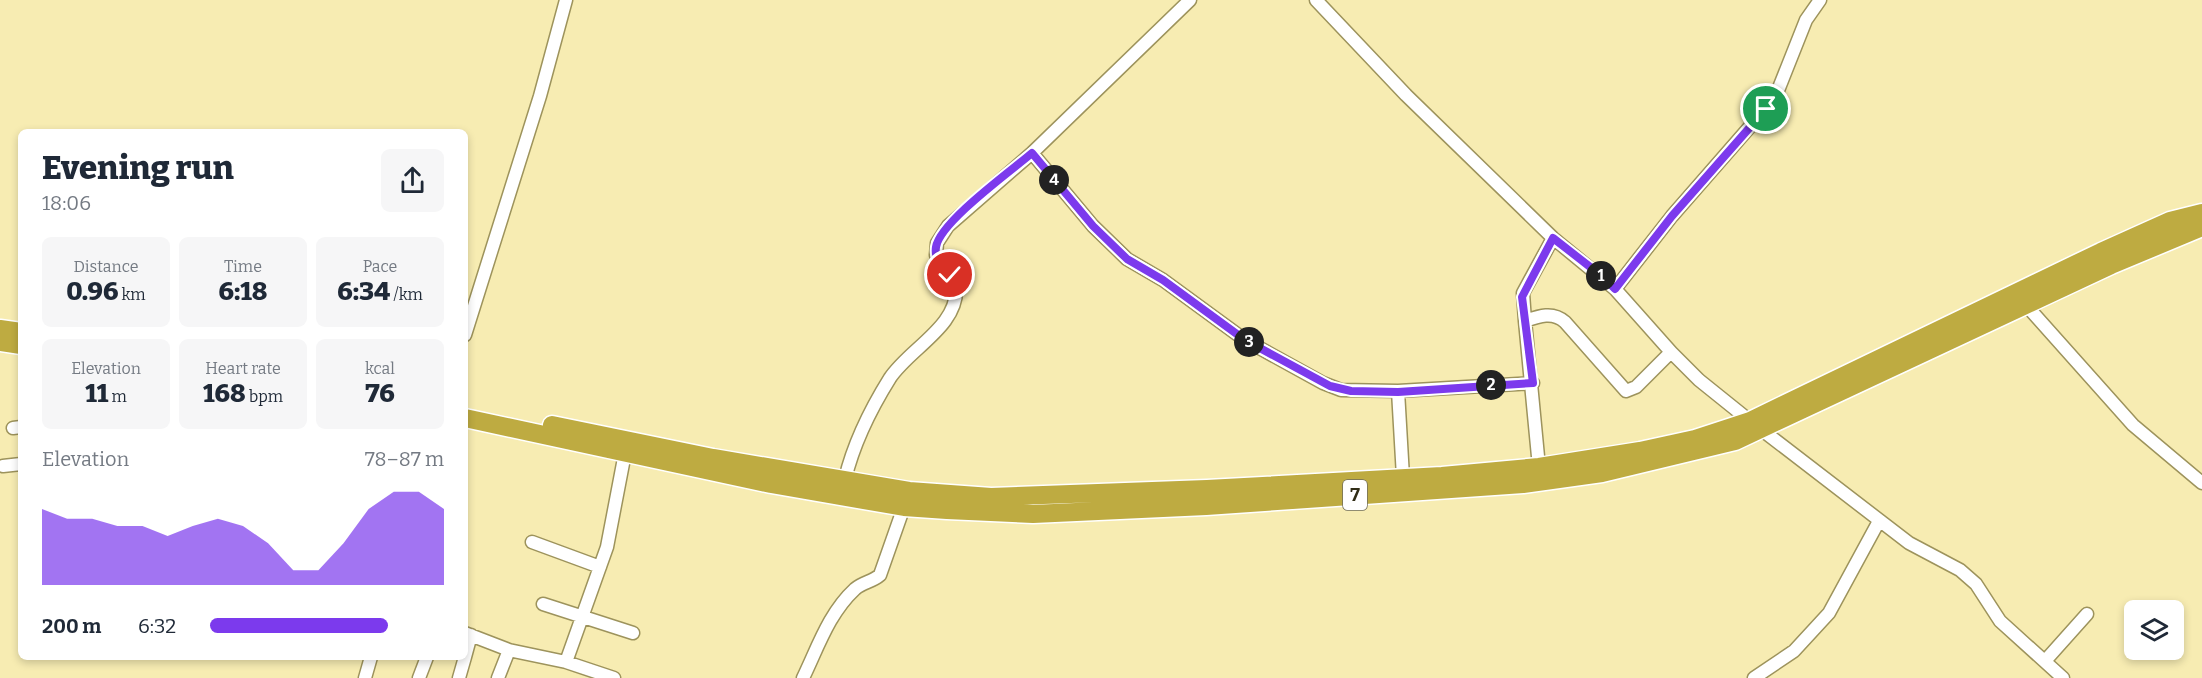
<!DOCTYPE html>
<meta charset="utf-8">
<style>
body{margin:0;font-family:Bitter,serif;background:#f6f6f7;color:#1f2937;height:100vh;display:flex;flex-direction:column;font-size:22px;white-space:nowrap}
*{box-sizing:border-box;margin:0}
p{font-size:20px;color:#747a83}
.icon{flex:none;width:33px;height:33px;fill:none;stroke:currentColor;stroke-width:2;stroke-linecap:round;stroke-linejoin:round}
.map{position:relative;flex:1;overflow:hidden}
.panel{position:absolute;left:18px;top:129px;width:450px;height:531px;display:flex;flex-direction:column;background:#fff;border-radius:9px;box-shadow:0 3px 9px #0003}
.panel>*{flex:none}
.fabs{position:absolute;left:2124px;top:600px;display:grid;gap:12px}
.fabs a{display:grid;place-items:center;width:60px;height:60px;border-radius:9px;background:#fff;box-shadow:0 3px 9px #0003;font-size:30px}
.pin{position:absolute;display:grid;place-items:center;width:51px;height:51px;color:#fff;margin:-26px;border:3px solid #fff;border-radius:50%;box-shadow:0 2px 6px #0007}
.km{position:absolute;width:30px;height:30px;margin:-15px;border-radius:50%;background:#222;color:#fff;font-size:16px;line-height:30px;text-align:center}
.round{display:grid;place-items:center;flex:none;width:63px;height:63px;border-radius:9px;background:#f6f6f7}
.overview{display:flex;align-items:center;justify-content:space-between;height:102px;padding:0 24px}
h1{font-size:33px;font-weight:800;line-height:45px}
.stats{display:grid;grid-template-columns:repeat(3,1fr);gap:9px;height:102px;padding:6px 24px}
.stats div{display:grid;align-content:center;border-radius:9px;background:#f6f6f7;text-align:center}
.stats b{font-size:26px;font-weight:800}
.stats small{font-size:16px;font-weight:400}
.stats p{font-size:16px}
.chart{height:168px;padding:12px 24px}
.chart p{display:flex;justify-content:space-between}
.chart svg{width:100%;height:108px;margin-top:6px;fill:#7c3aed;opacity:.7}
ul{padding:0 24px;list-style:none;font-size:20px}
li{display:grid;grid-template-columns:96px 72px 1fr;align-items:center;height:45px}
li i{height:15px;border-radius:8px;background:#7c3aed}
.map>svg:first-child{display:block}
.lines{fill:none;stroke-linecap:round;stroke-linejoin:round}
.minor-casing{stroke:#9d935c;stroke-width:15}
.highway-casing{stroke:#fff;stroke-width:21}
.minor{stroke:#fff;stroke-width:12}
.highway{stroke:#beab41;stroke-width:18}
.route-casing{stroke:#fff;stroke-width:12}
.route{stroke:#7c3aed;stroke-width:8}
.labels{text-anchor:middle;stroke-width:4.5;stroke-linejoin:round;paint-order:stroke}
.shield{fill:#fff;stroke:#6f6c5c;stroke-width:1.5}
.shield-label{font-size:18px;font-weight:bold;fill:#312d16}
</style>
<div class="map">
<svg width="2202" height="678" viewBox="0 0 2202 678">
<rect width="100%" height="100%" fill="#f7ecb2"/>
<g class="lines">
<g class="minor-casing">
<path id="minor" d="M 1316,0 L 1406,95 L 1553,238 L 1615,289
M 1032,153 L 1093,226 L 1127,259 L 1163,280 L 1245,340 L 1323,383 L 1341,390 L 1398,391 L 1533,383
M 2026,305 L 2133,425 L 2202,483
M 1525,321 L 1523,293 L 1553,238
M 465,335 L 540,96 L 566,0
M 1671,352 L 1615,289 L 1672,216 L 1775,98 L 1806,20 L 1820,0
M 1398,391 L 1403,477
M 13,428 L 21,427
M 1762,430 L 1909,543 L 1960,570 L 1976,584 L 2000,621 L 2063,678
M 3,466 L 21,464
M 1539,467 L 1525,321 C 1539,316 1553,311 1565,322 L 1626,391 L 1636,387 L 1671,352 L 1699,380 L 1750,421
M 845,479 C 854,442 870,410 890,378 C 910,348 959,326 956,287 L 936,255 L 937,243 L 948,226 L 1032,153 L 1190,0
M 532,542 L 600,567
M 543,604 L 633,633
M 465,633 L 509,650 L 566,662 L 614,678
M 465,657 L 471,635
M 2045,661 L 2087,614
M 566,662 L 607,547 L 625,453
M 365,678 L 371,657
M 419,678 L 427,657
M 459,678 L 465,657
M 498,678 L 509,650
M 803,678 C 818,647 829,613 855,589 C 863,582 872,582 880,575 L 906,501
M 1754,678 L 1794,651 L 1829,613 L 1879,521"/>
</g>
<g class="highway-casing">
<path id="highway" d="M 0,329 L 21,332
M 0,342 L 21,345
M 465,418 L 771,484 L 904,507 L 947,510 L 1033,514 L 1206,506 L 1523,484 L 1602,473 L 1735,441 L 2111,265 L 2202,227
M 552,425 L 713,458 L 909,491 L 991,497 L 1207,489 L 1442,476 L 1539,467 L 1640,451 L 1695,439 L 1750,421 L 2101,252 L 2170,221 L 2202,213"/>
</g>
<use href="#minor" class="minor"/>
<use href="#highway" class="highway"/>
</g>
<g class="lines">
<g class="route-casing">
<path id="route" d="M 950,275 C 942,267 934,259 936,247 C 940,222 1011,171 1032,153 L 1093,226 L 1127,259 L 1163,280 L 1245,340 L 1330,386 L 1351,391 L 1398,392 L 1533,383 L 1522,297 L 1553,238 L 1603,277 L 1615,289 L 1672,216 L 1766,109"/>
</g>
<use href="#route" class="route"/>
</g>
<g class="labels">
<rect class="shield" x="1343" y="480" width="24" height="30" rx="4.5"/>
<g class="shield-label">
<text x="1355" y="501">7</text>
</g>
</g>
</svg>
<div class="fabs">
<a><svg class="icon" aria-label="layers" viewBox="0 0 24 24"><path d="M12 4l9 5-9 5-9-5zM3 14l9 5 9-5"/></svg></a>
</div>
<div class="pin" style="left:1766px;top:109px;background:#1e9e55"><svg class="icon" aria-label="arrive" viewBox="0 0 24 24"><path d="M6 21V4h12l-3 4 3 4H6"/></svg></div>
<div class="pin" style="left:950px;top:275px;background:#d93025"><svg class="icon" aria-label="check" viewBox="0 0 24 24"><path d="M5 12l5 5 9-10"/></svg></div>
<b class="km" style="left:1601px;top:276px">1</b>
<b class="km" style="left:1491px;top:385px">2</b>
<b class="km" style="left:1249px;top:342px">3</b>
<b class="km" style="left:1054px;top:180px">4</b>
<section class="panel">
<div class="overview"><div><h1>Evening run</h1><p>18:06</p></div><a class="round"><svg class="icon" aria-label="share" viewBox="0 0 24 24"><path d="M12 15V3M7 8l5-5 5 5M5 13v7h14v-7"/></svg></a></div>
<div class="stats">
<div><p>Distance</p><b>0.96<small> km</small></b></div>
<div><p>Time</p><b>6:18</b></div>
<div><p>Pace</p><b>6:34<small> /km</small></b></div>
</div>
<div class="stats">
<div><p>Elevation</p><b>11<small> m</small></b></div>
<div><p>Heart rate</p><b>168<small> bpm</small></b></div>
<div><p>kcal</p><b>76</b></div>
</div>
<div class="chart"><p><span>Elevation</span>78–87 m</p>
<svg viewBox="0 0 160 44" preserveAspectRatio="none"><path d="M0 44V13L10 17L20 17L30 20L40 20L50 24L60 20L70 17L80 20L90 27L100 38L110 38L120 27L130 13L140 6L150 6L160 13V44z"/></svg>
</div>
<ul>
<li><b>200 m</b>6:32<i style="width:76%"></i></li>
</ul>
</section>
</div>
